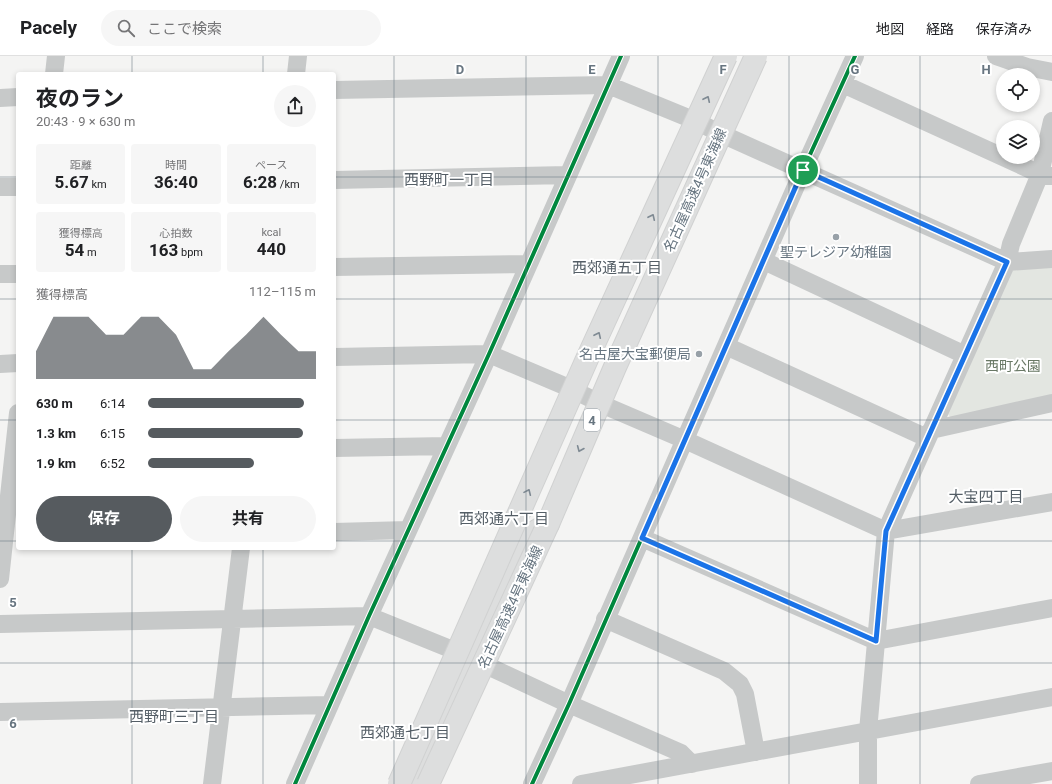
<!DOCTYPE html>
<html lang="ja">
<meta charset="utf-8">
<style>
body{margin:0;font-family:Roboto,"Noto Sans JP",sans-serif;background:#f6f6f6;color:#202124;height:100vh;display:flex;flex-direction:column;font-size:15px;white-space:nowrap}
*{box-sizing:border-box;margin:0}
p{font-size:13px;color:#757577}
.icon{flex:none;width:22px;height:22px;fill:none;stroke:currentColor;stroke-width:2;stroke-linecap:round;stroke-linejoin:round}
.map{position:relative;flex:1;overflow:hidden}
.sheet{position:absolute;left:16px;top:16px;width:320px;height:478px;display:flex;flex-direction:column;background:#fff;border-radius:4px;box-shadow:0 2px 6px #0003}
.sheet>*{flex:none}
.buttons{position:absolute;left:996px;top:12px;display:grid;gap:8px}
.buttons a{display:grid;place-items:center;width:44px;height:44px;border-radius:50%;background:#fff;box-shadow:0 2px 6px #0003;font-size:20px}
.pin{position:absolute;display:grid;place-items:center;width:34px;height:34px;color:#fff;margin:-17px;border:2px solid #fff;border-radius:50%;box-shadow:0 1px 4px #0007}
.round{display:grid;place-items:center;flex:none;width:42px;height:42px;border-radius:21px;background:#f6f6f6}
.headline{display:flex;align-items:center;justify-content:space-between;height:68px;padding:0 20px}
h1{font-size:22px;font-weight:700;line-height:30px}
.figures{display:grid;grid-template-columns:repeat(3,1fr);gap:6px;height:68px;padding:4px 20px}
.figures div{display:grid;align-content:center;border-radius:4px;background:#f6f6f6;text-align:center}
.figures b{font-size:17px;font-weight:700}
.figures small{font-size:11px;font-weight:400}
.figures p{font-size:11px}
.chart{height:112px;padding:8px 20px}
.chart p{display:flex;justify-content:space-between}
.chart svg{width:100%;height:72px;margin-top:4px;fill:#565b5f;opacity:.7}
.primary-button{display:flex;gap:8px;margin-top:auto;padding:8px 20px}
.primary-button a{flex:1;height:46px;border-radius:24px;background:#565b5f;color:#fff;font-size:16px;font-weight:700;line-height:46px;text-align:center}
.primary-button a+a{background:#f6f6f6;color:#202124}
ul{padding:0 20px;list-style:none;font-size:13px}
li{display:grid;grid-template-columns:64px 48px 1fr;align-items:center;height:30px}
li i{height:10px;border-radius:5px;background:#565b5f}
header{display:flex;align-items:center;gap:24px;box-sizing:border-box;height:56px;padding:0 20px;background:#fff;border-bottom:1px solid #e0e0e0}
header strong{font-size:19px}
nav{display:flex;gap:22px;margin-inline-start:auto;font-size:14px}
.search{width:280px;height:36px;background:#f6f6f6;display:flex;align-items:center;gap:10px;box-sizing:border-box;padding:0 14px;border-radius:22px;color:#757577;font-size:15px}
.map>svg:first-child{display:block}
.green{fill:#e3e6e1}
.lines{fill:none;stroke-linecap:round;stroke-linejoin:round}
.highway-casing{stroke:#d0d1d1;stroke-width:24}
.minor{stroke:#c7c9c9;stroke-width:18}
.highway{stroke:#dddede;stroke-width:22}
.highway-bridge-casing{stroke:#d0d1d1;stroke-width:24;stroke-linecap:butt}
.highway-bridge{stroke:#dddede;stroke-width:22}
.cycleway-casing{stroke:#fff;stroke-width:6}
.cycleway{stroke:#00873e;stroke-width:4}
.oneway{stroke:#7f8a93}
.route-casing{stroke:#fff;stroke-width:8}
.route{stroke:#1a73e8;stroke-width:5}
.grid{fill:none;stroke:#677580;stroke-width:1;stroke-opacity:0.55}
.poi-dot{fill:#98a1a8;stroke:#fff;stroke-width:1.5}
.labels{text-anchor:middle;stroke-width:4;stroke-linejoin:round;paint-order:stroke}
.shield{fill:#fff;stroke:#959ea6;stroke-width:1}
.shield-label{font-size:13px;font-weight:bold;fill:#677580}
.street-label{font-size:14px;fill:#677580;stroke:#fff}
.poi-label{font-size:14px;fill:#677580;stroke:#fff}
.park-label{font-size:14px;fill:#697865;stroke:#fff}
.neighbourhood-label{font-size:15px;fill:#545e66;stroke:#fff}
.grid-label{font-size:13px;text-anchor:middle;font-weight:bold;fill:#677580;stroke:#fff;stroke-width:4;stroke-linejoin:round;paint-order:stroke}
</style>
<header>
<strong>Pacely</strong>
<div class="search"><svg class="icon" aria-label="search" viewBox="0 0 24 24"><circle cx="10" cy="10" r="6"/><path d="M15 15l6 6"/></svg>ここで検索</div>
<nav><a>地図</a><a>経路</a><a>保存済み</a></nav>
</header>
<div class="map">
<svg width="1052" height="728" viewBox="0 0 1052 728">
<rect width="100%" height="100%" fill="#f4f4f3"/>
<path class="green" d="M 1052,207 L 1052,342 L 952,364 L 948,358 L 1014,210 Z"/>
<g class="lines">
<g class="highway-casing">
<path id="highway" d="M 413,728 L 530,479 L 548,468"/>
</g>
<path class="minor" d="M 996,0 L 1027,11 L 1052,16
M 54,18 L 56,0
M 296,18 L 298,0
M 843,28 L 1040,118 L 1052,120
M 334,34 L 608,29 L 691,63 L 726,80 L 1007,206 L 1052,203
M 0,42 L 18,41
M 334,124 L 568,119
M 0,131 L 18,131
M 764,205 L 965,299
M 334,211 L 529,208
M 0,218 L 18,218
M 726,290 L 927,382
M 334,301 L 489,298 L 567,331 L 608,351 L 685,384 L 886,475 L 1052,446
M 0,308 L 18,307
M 931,374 L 1052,347
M 334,392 L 447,390
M 334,476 L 408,474
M 642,482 L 876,585 L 1052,552
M 0,523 L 18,357
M 605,563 L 724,615 L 740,628 L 745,638 L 756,696
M 0,568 L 369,560 L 448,592
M 492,612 L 569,648 L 681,697 L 692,708
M 0,656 L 330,649
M 212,728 L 241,492
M 295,728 L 369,560 L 489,298 L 621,0
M 532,728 L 569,648 L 803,114 L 855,0
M 581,728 L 1052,641
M 868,728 L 868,675 L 886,475 L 1007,206 L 1011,188 L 1040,118 L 1052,65
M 979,728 L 1052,715"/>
<use href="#highway" class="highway"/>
<g class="highway-bridge-casing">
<path id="highway-bridge" d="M 399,728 L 587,303 L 726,0
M 428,728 L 548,468 L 615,311 L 756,0"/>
</g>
<use href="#highway-bridge" class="highway-bridge"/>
<g class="cycleway-casing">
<path id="cycleway" d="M 295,728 L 369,560 L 489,298 L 621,0
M 532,728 L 569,648 L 803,114 L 855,0"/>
</g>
<use href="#cycleway" class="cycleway"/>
</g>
<defs><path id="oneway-chevron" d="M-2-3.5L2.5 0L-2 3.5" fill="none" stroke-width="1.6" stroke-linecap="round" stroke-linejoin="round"/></defs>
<g class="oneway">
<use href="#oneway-chevron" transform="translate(707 43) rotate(-65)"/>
<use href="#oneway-chevron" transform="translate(652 161) rotate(-65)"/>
<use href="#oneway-chevron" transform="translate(598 279) rotate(-65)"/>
<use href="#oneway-chevron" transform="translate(580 393) rotate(113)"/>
<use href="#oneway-chevron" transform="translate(528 436) rotate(-66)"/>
</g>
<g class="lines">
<g class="route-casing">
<path id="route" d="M 803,114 L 1007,206 L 886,475 L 876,585 L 642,482 Z"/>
</g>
<use href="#route" class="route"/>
</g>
<path class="grid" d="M 132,0 L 132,18M 263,0 L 263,18M 394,0 L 394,728M 526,0 L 526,728M 658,0 L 658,728M 789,0 L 789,728M 920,0 L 920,728M 0,121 L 18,121M 334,121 L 1052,121M 0,243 L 18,243M 334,243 L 1052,243M 0,364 L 18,364M 334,364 L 1052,364M 0,485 L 18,485M 334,485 L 1052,485M 132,492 L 132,728M 263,492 L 263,728M 0,607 L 1052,607"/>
<g class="poi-dot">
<circle cx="836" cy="181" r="4"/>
<circle cx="699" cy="298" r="4"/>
</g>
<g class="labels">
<rect class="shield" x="584" y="353" width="16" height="22" rx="3"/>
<g class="shield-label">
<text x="592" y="369">4</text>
</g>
<g class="street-label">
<text transform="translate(695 134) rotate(-66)" y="5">名古屋高速4号東海線</text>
<text transform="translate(510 551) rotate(-65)" y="5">名古屋高速4号東海線</text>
</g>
<g class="poi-label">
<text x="836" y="201">聖テレジア幼稚園</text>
<text x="691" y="303" text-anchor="end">名古屋大宝郵便局</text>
</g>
<g class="park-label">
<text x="1013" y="315">西町公園</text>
</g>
<g class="neighbourhood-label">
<text x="449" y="129">西野町一丁目</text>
<text x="617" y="217">西郊通五丁目</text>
<text x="986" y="446">大宝四丁目</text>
<text x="504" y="468">西郊通六丁目</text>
<text x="174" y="666">西野町三丁目</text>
<text x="405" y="682">西郊通七丁目</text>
</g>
</g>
<g class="grid-label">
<text x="460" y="18">D</text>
<text x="592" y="18">E</text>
<text x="723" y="18">F</text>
<text x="855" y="18">G</text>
<text x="986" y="18">H</text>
<text x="13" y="551">5</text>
<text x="13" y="672">6</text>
</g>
</svg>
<div class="buttons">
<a><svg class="icon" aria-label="locate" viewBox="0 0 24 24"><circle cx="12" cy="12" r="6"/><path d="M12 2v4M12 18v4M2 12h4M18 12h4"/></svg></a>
<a><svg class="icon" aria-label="layers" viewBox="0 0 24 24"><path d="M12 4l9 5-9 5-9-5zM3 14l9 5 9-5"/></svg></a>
</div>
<div class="pin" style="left:803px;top:114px;background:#1e9e55"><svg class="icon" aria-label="arrive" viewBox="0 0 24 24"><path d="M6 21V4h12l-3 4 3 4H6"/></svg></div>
<section class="sheet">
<div class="headline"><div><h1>夜のラン</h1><p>20:43 · 9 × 630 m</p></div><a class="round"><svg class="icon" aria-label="share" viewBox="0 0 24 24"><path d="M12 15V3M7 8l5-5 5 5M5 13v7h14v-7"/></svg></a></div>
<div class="figures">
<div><p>距離</p><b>5.67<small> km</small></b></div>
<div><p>時間</p><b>36:40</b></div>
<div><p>ペース</p><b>6:28<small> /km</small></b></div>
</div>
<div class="figures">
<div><p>獲得標高</p><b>54<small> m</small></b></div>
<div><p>心拍数</p><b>163<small> bpm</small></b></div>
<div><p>kcal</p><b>440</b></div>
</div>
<div class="chart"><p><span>獲得標高</span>112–115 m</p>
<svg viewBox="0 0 160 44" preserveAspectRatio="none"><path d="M0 44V27L10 6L20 6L30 6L40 17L50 17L60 6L70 6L80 17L90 38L100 38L110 27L120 17L130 6L140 17L150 27L160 27V44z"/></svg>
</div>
<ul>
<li><b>630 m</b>6:14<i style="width:93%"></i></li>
<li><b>1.3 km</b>6:15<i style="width:92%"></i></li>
<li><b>1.9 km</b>6:52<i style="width:63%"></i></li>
</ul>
<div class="primary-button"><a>保存</a><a>共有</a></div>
</section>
</div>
